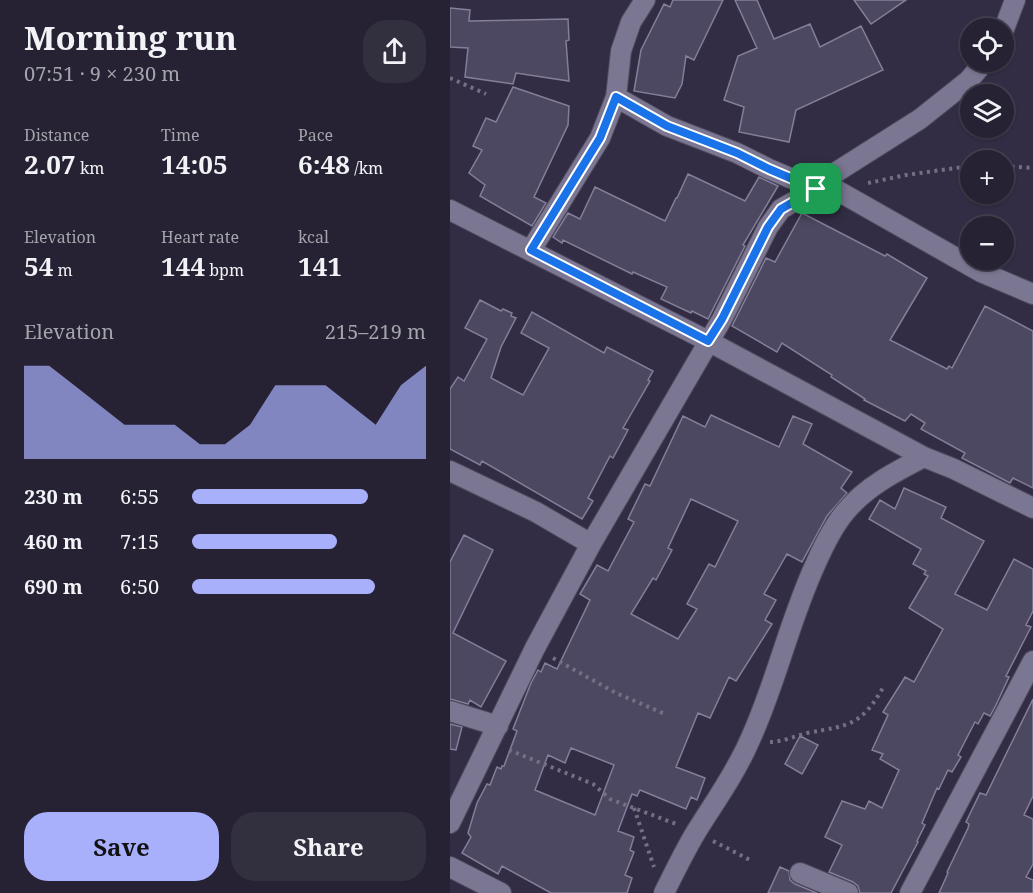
<!DOCTYPE html>
<meta charset="utf-8">
<style>
body{margin:0;font-family:"Noto Serif",serif;background:#322f3f;color:#f1f3f6;height:100vh;display:flex;flex-direction:column;font-size:22px;white-space:nowrap}
*{box-sizing:border-box;margin:0}
p{font-size:20px;color:#a4a4ac}
.icon{flex:none;width:33px;height:33px;fill:none;stroke:currentColor;stroke-width:2;stroke-linecap:round;stroke-linejoin:round}
.map{position:relative;flex:1;overflow:hidden}
.drawer{display:flex;flex-direction:column;background:#262233;width:450px}
.drawer>*{flex:none}
.fabs{position:absolute;left:510px;top:18px;display:grid;gap:12px}
.fabs a{display:grid;place-items:center;width:54px;height:54px;border-radius:50%;background:#262233;box-shadow:0 2px 4px #0004,0 0 0 2px #423f4e;font-size:30px}
.pin{position:absolute;display:grid;place-items:center;width:51px;height:51px;color:#fff;margin:-26px;border-radius:12px;box-shadow:0 3px 9px #0006}
.round{display:grid;place-items:center;flex:none;width:63px;height:63px;border-radius:24px;background:#322f3f}
.summary{display:flex;align-items:center;justify-content:space-between;height:102px;padding:0 24px}
h1{font-size:33px;font-weight:700;line-height:45px}
.figures{display:grid;grid-template-columns:repeat(3,1fr);gap:9px;height:102px;padding:6px 24px}
.figures div{display:grid;align-content:center}
.figures b{font-size:26px;font-weight:700}
.figures small{font-size:16px;font-weight:400}
.figures p{font-size:16px}
.chart{height:168px;padding:12px 24px}
.chart p{display:flex;justify-content:space-between}
.chart svg{width:100%;height:108px;margin-top:6px;fill:#a8b0fc;opacity:.7}
.primary-button{display:flex;gap:12px;margin-top:auto;padding:12px 24px}
.primary-button a{flex:1;height:69px;border-radius:24px;background:#a8b0fc;color:#111;font-size:24px;font-weight:700;line-height:69px;text-align:center}
.primary-button a+a{background:#322f3f;color:#f1f3f6}
ul{padding:0 24px;list-style:none;font-size:20px}
li{display:grid;grid-template-columns:96px 72px 1fr;align-items:center;height:45px}
li i{height:15px;border-radius:8px;background:#a8b0fc}
main{display:flex;flex:1;min-height:0}
.map>svg:first-child{display:block}
.building{fill:#4d4861;stroke:#847e9a;stroke-width:1.5;fill-rule:evenodd}
.lines{fill:none;stroke-linecap:round;stroke-linejoin:round}
.minor-casing{stroke:#4e4a5d;stroke-width:22}
.path{stroke:#747084;stroke-width:4;stroke-dasharray:3 4.5;stroke-linecap:butt}
.minor{stroke:#7b7691;stroke-width:20}
.route-casing{stroke:#fff;stroke-width:12}
.route{stroke:#1a73e8;stroke-width:8}
</style>
<main>
<section class="drawer">
<div class="summary"><div><h1>Morning run</h1><p>07:51 · 9 × 230 m</p></div><a class="round"><svg class="icon" aria-label="share" viewBox="0 0 24 24"><path d="M12 15V3M7 8l5-5 5 5M5 13v7h14v-7"/></svg></a></div>
<div class="figures">
<div><p>Distance</p><b>2.07<small> km</small></b></div>
<div><p>Time</p><b>14:05</b></div>
<div><p>Pace</p><b>6:48<small> /km</small></b></div>
</div>
<div class="figures">
<div><p>Elevation</p><b>54<small> m</small></b></div>
<div><p>Heart rate</p><b>144<small> bpm</small></b></div>
<div><p>kcal</p><b>141</b></div>
</div>
<div class="chart"><p><span>Elevation</span>215–219 m</p>
<svg viewBox="0 0 160 44" preserveAspectRatio="none"><path d="M0 44V6L10 6L20 14L30 22L40 30L50 30L60 30L70 38L80 38L90 30L100 14L110 14L120 14L130 22L140 30L150 14L160 6V44z"/></svg>
</div>
<ul>
<li><b>230 m</b>6:55<i style="width:75%"></i></li>
<li><b>460 m</b>7:15<i style="width:62%"></i></li>
<li><b>690 m</b>6:50<i style="width:78%"></i></li>
</ul>
<div class="primary-button"><a>Save</a><a>Share</a></div>
</section>
<div class="map">
<svg width="583" height="893" viewBox="0 0 583 893">
<rect width="100%" height="100%" fill="#322d44"/>
<path class="building" d="M 223,0 L 273,0 L 244,60 L 236,56 L 232,84 L 225,98 L 184,91 L 191,50 L 214,4 L 220,7 Z
M 285,0 L 307,0 L 324,39 L 360,24 L 370,47 L 411,26 L 433,70 L 346,110 L 339,142 L 289,132 L 294,107 L 274,100 L 288,56 L 307,48 Z
M 404,0 L 456,0 L 421,24 Z
M 0,8 L 20,10 L 19,21 L 118,19 L 119,40 L 116,41 L 119,81 L 66,73 L 63,84 L 15,77 L 18,48 L 0,47 Z
M 63,87 L 119,106 L 118,125 L 84,197 L 96,203 L 82,226 L 30,196 L 35,185 L 19,173 L 32,150 L 23,146 L 36,118 L 46,122 Z
M 238,174 L 295,201 L 309,177 L 328,186 L 293,245 L 295,246 L 258,319 L 242,311 L 241,313 L 211,299 L 217,287 L 183,272 L 182,274 L 113,240 L 112,243 L 103,237 L 118,213 L 130,219 L 145,187 L 215,221 L 226,198 L 227,198 Z
M 352,213 L 435,256 L 437,254 L 477,278 L 440,340 L 497,369 L 499,366 L 502,368 L 535,306 L 583,331 L 583,488 L 563,478 L 560,483 L 512,458 L 515,453 L 471,429 L 475,423 L 461,414 L 455,421 L 414,400 L 415,399 L 381,377 L 382,375 L 332,343 L 327,352 L 282,326 L 316,258 L 325,262 Z
M 30,300 L 51,311 L 53,309 L 62,313 L 61,316 L 66,318 L 51,347 L 41,378 L 73,395 L 99,348 L 71,333 L 82,312 L 154,353 L 157,347 L 203,371 L 198,380 L 200,381 L 173,428 L 178,430 L 163,458 L 160,456 L 138,498 L 143,501 L 132,519 L 32,461 L 30,465 L 0,449 L 0,389 L 8,377 L 14,381 L 37,339 L 15,328 Z
M 261,415 L 329,447 L 343,416 L 362,424 L 353,444 L 402,472 L 391,488 L 397,493 L 377,516 L 352,562 L 337,554 L 314,594 L 326,600 L 315,620 L 322,624 L 286,681 L 279,677 L 260,718 L 248,713 L 226,767 L 255,778 L 247,800 L 241,797 L 236,809 L 190,790 L 187,796 L 182,794 L 168,831 L 184,837 L 180,850 L 184,852 L 175,875 L 182,878 L 177,893 L 101,893 L 52,866 L 48,874 L 12,853 L 21,837 L 18,833 L 27,803 L 37,784 L 40,785 L 47,767 L 51,769 L 52,766 L 54,766 L 67,731 L 63,729 L 81,683 L 88,670 L 91,672 L 95,663 L 107,669 L 140,600 L 130,594 L 147,565 L 158,571 L 184,522 L 178,519 L 195,484 L 200,486 L 233,416 L 255,427 ZM 241,499 L 288,521 L 265,567 L 259,564 L 237,604 L 247,609 L 228,639 L 181,614 L 203,578 L 206,580 L 222,550 L 218,548 ZM 121,748 L 164,765 L 145,815 L 85,790 L 98,755 L 115,763 Z
M 454,488 L 496,507 L 491,518 L 534,541 L 505,594 L 537,610 L 564,559 L 583,569 L 583,611 L 576,625 L 581,627 L 556,676 L 559,677 L 546,705 L 540,716 L 534,713 L 528,724 L 525,722 L 508,755 L 511,757 L 502,772 L 498,770 L 489,789 L 487,788 L 472,823 L 475,825 L 467,841 L 468,842 L 441,893 L 410,893 L 408,886 L 403,882 L 379,872 L 392,845 L 375,837 L 392,801 L 415,809 L 419,801 L 432,808 L 449,770 L 430,759 L 433,754 L 422,750 L 438,715 L 433,712 L 455,677 L 464,682 L 493,629 L 459,608 L 478,576 L 474,574 L 476,571 L 463,564 L 471,549 L 419,519 L 430,500 L 445,509 Z
M 14,535 L 43,550 L 3,633 L 56,661 L 31,707 L 20,700 L 18,704 L 0,699 L 0,562 Z
M 583,699 L 583,796 L 574,815 L 583,819 L 583,864 L 576,877 L 583,880 L 583,893 L 489,893 L 498,873 L 497,872 L 518,828 L 519,824 L 516,822 L 530,793 L 536,795 Z
M 0,724 L 12,727 L 6,750 L 0,749 Z
M 350,736 L 368,745 L 352,774 L 335,764 Z
M 330,867 L 339,871 L 340,880 L 345,884 L 367,893 L 318,893 Z"/>
<g class="lines">
<g class="minor-casing">
<path id="minor" d="M 554,29 L 565,0
M 166,97 L 217,126 L 287,153 L 319,169 L 366,189
M 374,183 L 531,272 L 583,294
M 0,210 L 258,341 L 474,457 L 504,469 L 583,508
M 81,250 L 150,138 L 166,97 L 171,51 L 181,22 L 195,0
M 0,471 L 86,512 L 141,544
M 0,711 L 48,726
M 0,823 L 85,648 L 141,544 L 272,319 L 318,227 L 331,209 L 366,189 L 388,171 L 470,119 L 519,80 L 534,62
M 0,867 L 51,893
M 350,873 L 398,893
M 214,893 C 224,873 234,852 246,832 C 264,803 285,774 299,742 C 326,684 339,621 366,563 C 374,545 383,526 396,511 C 417,486 445,472 474,457
M 460,893 L 583,661"/>
</g>
<path class="path" d="M 0,78 L 36,94
M 554,166 L 583,168
M 418,183 L 456,175 L 520,166
M 103,658 L 166,693 L 215,714
M 320,742 C 332,742 345,736 357,733 C 400,725 411,726 434,686
M 59,750 L 143,784 L 160,799 L 226,824
M 184,808 L 204,867
M 263,841 L 302,861"/>
<use href="#minor" class="minor"/>
</g>
<g class="lines">
<g class="route-casing">
<path id="route" d="M 166,97 L 217,126 L 287,153 L 319,169 L 366,189 L 331,209 L 318,227 L 272,319 L 258,341 L 81,250 L 150,138 Z"/>
</g>
<use href="#route" class="route"/>
</g>
</svg>
<div class="fabs">
<a><svg class="icon" aria-label="locate" viewBox="0 0 24 24"><circle cx="12" cy="12" r="6"/><path d="M12 2v4M12 18v4M2 12h4M18 12h4"/></svg></a>
<a><svg class="icon" aria-label="layers" viewBox="0 0 24 24"><path d="M12 4l9 5-9 5-9-5zM3 14l9 5 9-5"/></svg></a>
<a>+</a>
<a>−</a>
</div>
<div class="pin" style="left:366px;top:189px;background:#1e9e55"><svg class="icon" aria-label="arrive" viewBox="0 0 24 24"><path d="M6 21V4h12l-3 4 3 4H6"/></svg></div>
</div>
</main>
